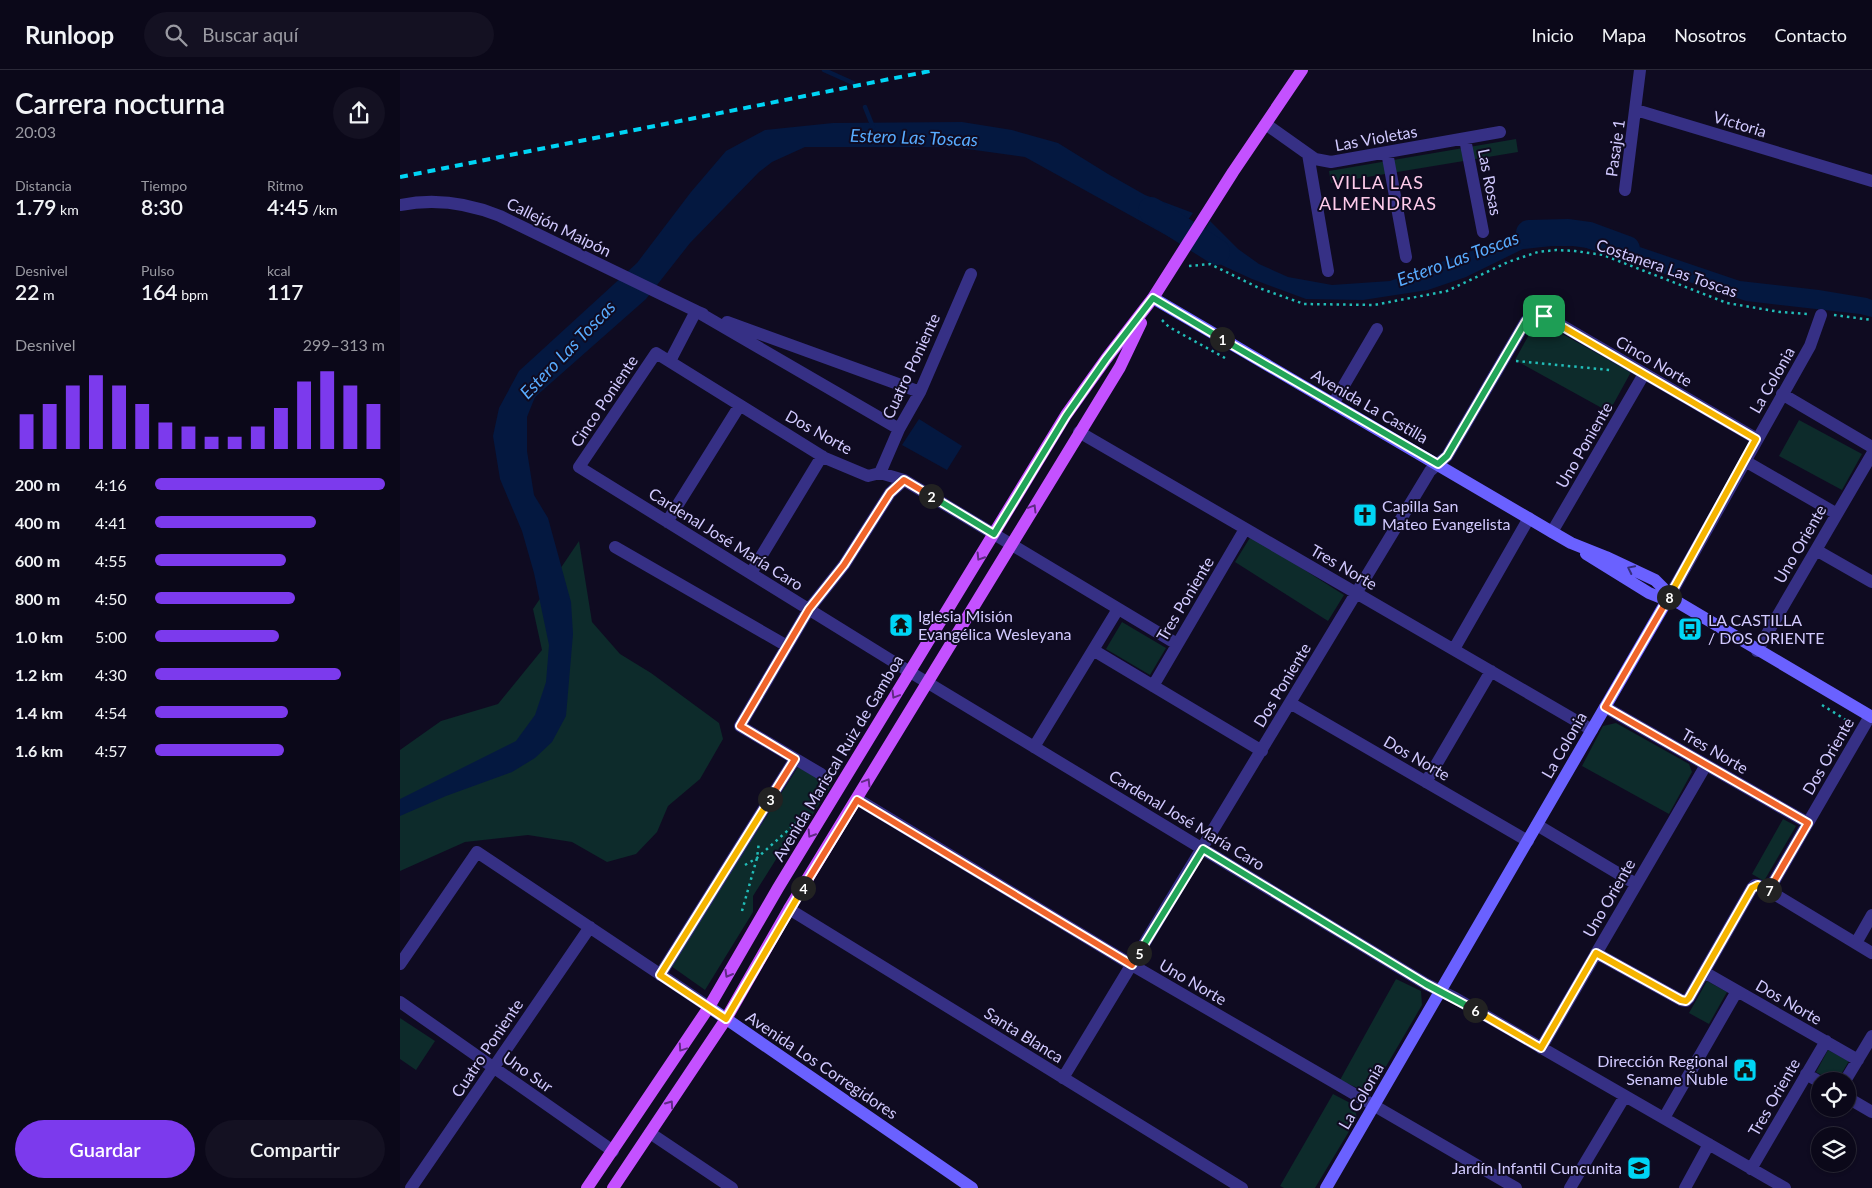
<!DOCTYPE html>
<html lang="es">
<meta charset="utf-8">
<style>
body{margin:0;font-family:Lato,sans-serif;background:#141122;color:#f1f3f6;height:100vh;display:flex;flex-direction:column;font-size:19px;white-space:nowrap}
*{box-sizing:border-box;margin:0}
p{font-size:16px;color:#9a9aa2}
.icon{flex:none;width:28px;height:28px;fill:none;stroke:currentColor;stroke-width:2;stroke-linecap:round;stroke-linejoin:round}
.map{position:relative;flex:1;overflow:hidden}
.details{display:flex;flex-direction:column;background:#0b0819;width:400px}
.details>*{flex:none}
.buttons{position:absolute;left:1411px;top:1002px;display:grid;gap:10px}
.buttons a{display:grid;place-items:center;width:45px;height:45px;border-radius:50%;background:#0b0819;box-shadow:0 1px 4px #0004,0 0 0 1px #2b2938;font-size:25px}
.pin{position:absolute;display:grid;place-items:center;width:42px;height:42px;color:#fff;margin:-21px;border-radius:10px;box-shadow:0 2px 8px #0006}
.km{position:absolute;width:25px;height:25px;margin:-12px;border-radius:50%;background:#222;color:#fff;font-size:14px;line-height:25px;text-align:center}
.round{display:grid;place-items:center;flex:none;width:52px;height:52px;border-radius:26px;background:#141122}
.headline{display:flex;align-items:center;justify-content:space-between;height:85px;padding:0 15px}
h1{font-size:28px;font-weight:600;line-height:38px}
.figures{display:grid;grid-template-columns:repeat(3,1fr);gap:8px;height:85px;padding:5px 15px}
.figures div{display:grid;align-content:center}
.figures b{font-size:21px;font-weight:600}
.figures small{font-size:14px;font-weight:400}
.figures p{font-size:14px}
.chart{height:140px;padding:10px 15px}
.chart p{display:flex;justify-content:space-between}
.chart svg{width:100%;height:90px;margin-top:5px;stroke:#7c3aed;stroke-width:6}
.action{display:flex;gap:10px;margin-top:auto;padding:10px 15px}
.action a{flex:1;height:58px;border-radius:30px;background:#7c3aed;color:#fff;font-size:20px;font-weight:600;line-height:58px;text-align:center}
.action a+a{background:#141122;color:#f1f3f6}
ul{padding:0 15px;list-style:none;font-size:16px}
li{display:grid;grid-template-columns:80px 60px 1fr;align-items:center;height:38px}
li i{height:12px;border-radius:6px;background:#7c3aed}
header{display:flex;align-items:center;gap:30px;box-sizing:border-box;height:70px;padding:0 25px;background:#0b0819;border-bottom:1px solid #2b2938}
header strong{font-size:24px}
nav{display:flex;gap:28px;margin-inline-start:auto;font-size:18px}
.search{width:350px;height:45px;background:#141122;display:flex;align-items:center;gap:12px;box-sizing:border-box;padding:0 18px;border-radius:28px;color:#9a9aa2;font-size:19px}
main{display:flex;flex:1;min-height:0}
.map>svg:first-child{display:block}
.green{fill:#0d2b2b}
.water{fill:#041840}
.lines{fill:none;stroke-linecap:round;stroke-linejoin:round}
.stream{stroke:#041840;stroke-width:4.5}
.river{stroke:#041840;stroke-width:26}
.path{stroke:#21bdb8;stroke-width:2.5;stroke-dasharray:2.5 4;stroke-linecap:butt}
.street{stroke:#363085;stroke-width:12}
.secondary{stroke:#6a61ff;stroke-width:12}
.primary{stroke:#c451ff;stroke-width:12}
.rail{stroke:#00d5f5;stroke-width:4;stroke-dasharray:8 6;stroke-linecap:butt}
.oneway{stroke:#602a85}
.oneway2{stroke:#332d7a}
.split-1-casing{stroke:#fff;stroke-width:10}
.split-2-casing{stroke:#fff;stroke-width:10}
.split-3-casing{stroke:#fff;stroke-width:10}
.split-4-casing{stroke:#fff;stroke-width:10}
.split-5-casing{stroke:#fff;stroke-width:10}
.split-6-casing{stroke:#fff;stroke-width:10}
.split-7-casing{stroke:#fff;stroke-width:10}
.split-8-casing{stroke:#fff;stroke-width:10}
.split-9-casing{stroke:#fff;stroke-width:10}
.split-1{stroke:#22a559;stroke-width:6}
.split-2{stroke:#22a559;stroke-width:6}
.split-3{stroke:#f0652b;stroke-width:6}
.split-4{stroke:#f5b400;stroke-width:6}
.split-5{stroke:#f0652b;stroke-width:6}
.split-6{stroke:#22a559;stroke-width:6}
.split-7{stroke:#f5b400;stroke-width:6}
.split-8{stroke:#f0652b;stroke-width:6}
.split-9{stroke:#f5b400;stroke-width:6}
.labels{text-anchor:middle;stroke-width:4;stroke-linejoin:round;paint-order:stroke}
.street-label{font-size:16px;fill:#d2caff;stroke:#0f0b21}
.poi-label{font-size:16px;fill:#d2caff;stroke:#0f0b21;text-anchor:start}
.water-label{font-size:18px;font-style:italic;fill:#58acff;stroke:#0f0b21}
.neighbourhood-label{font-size:18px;letter-spacing:1px;fill:#ffcceb;stroke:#0f0b21}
</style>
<header>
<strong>Runloop</strong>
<div class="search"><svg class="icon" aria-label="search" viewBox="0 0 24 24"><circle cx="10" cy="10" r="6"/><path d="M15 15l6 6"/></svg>Buscar aquí</div>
<nav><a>Inicio</a><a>Mapa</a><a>Nosotros</a><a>Contacto</a></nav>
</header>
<main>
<section class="details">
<div class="headline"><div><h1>Carrera nocturna</h1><p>20:03</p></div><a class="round"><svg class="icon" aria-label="share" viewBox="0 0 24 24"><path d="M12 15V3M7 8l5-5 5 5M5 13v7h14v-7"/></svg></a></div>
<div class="figures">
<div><p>Distancia</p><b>1.79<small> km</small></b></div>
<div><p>Tiempo</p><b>8:30</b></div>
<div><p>Ritmo</p><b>4:45<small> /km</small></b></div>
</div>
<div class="figures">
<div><p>Desnivel</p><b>22<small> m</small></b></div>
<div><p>Pulso</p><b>164<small> bpm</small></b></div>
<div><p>kcal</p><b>117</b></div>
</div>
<div class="chart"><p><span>Desnivel</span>299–313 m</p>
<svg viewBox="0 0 160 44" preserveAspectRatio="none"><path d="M5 44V27M15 44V22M25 44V13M35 44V8M45 44V13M55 44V22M65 44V31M75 44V33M85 44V38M95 44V38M105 44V33M115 44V24M125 44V11M135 44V6M145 44V13M155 44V22"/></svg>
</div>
<ul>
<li><b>200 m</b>4:16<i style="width:100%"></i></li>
<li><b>400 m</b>4:41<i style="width:70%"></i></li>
<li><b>600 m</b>4:55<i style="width:57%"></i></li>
<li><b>800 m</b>4:50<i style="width:61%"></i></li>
<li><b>1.0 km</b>5:00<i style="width:54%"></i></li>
<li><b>1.2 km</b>4:30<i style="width:81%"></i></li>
<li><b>1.4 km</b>4:54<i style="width:58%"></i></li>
<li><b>1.6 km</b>4:57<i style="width:56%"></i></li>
</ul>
<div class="action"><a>Guardar</a><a>Compartir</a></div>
</section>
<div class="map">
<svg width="1472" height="1118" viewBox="0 0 1472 1118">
<rect width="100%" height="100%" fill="#0f0b21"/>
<path class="green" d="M 1116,69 L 1118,82 L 931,113 L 929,101 Z
M 1137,250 L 1231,302 L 1209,342 L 1115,290 Z
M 1399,350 L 1462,384 L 1442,420 L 1379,386 Z
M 851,466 L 944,525 L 928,551 L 835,492 Z
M 179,471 L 192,552 L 220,584 L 251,603 L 319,653 L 323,669 L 300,709 L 268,736 L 257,762 L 236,784 L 207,792 L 172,772 L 128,765 L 65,772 L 0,801 L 0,680 L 41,651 L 98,634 L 142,580 L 133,539 Z
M 722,552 L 766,578 L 750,605 L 706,579 Z
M 1216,653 L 1289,694 L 1292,702 L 1269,744 L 1182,696 L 1203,656 Z
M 398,697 L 431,716 L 404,758 L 390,767 L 353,826 L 353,842 L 305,920 L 271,896 Z
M 1383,749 L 1396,756 L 1364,811 L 1352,804 Z
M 996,909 L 1021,921 L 1022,935 L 974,1017 L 964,1021 L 940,1010 Z
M 1307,911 L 1327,922 L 1309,954 L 1289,943 Z
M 0,948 L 35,971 L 16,1000 L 0,989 Z
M 1428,980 L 1449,991 L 1437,1011 L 1432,1011 L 1416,1002 Z
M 933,1024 L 954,1035 L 957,1048 L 915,1118 L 884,1118 L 880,1116 Z"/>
<path class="water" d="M 562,52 L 612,60 L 658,73 L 708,104 L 745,125 L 793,143 L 773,169 L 625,87 L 553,77 L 405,77 L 372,92 L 359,102 L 290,173 L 246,229 L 135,327 L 127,347 L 127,381 L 134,425 L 148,448 L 171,532 L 173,564 L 166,646 L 152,672 L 135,688 L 112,702 L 46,726 L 0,746 L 0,729 L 116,671 L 135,645 L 146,612 L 149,575 L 134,503 L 122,461 L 100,409 L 93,366 L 99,338 L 119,301 L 237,193 L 291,122 L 326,81 L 365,60 L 433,53 Z
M 810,151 L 838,179 L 859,194 L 888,207 L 932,215 L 990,211 L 1120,163 L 1152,160 L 1225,172 L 1340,211 L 1419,220 L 1467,228 L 1472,230 L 1472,247 L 1460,244 L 1346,231 L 1181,176 L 1152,176 L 1123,179 L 1066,207 L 1028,220 L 963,230 L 906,229 L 852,209 L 791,181 Z
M 519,349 L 562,376 L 547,400 L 502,375 Z"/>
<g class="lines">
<path class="stream" d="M 424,0 L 453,13
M 465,37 L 473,57"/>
<path class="river" d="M 751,140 L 817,182
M 1129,163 L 1167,162 L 1189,165 L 1227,179"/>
<path class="path" d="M 789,196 L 810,194 L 859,218 L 904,234 L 974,235 L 1047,221 L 1108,192 L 1138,182 L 1156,180 L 1175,181 L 1203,185 L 1327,233 L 1380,242 L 1408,244
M 1434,245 L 1472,250
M 762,250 L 769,257 L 825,288
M 1116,291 L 1210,300
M 1422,635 L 1451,653
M 345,795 L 357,788 L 404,746
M 342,841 L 357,788 L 359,772"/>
<path class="street" d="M 1236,40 L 1472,111
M 867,55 L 915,89 L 931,92 L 1100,62
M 1065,69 L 1083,162
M 987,82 L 1006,187
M 908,84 L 928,201
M 1225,120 L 1240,0
M 0,135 C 35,128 68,133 100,146 L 296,241 L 499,359
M 327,252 L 520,322
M 270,291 L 296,241 L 303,244
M 1382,324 L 1472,377
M 933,334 L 977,259
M 679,362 L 1192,660
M 1345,391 L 1437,444
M 480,403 L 499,359 L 520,322 L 571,204
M 267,452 L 340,335
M 1152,462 L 1244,304
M 215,477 L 387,576
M 1416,480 L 1472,512
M 351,503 L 422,386
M 1269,527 L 1410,276 L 1421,245
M 777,574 L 504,410 L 480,403 L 468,406 L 425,388 L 256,283 L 179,397 L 510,602 L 1026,914 L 1055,928 L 1385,1118
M 1054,579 L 1129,448
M 693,580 L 862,681
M 1357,581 L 1472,384
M 753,616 L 845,459
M 890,633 L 1128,771
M 1205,637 L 1408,753
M 634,677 L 718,539
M 421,704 L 340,656 L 409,539 L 444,495 L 490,423 L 504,410
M 1026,712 L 1091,601
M 457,729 L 732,895 L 1116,1118
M 1137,755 L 1236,814
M 1369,820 L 1470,646
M 389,839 L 842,1118
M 1456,873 L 1472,845
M 1196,883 L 1281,930 L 1286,931 L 1289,928 L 1352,818 L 1355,815 L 1361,816 L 1472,883
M 0,894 L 77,782 L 309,937
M 1304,902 L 1458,990
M 260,905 L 395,689
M 0,932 L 213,1081
M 1141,978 L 1306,695
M 1406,1004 L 1420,1012
M 663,1008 L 1030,401 L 1047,386 L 1126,251 C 1134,245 1140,244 1149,248 L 1357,369
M 1445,1011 L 1472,966
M 1448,1028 L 1472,1042
M 1264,1048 L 1337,921
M 250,1063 L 332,1118
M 1351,1099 L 1426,971
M 11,1118 L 190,857
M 1170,1118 L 1225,1026
M 1285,1118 L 1309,1074"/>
<path class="secondary" d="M 753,228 L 1152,462 L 1171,473 L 1206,487 L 1255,510 L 1263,518 L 1269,527
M 1186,484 L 1249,523 L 1259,527 L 1269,527 L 1472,647
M 309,937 L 572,1118
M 926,1118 L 1269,527"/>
<path class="primary" d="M 187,1118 L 309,937 L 378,818 L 666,345 L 706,289 L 753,228 L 833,102 L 902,0
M 213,1118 L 326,949 L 389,839 L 720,297 L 741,253"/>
<path class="rail" d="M 0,107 L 535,0"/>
</g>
<defs><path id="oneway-chevron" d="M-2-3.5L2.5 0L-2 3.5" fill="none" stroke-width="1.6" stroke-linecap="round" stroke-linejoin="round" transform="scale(1.25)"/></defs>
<g class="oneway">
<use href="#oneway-chevron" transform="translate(633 438) rotate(-59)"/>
<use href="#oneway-chevron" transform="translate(580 487) rotate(122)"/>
<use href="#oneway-chevron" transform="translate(495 625) rotate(121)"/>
<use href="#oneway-chevron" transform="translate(467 712) rotate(-59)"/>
<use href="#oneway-chevron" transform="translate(411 764) rotate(122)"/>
<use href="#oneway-chevron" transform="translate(328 904) rotate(120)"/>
<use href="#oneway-chevron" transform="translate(282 978) rotate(124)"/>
<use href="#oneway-chevron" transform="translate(270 1034) rotate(-55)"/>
</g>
<use class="oneway2" href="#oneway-chevron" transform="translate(1231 499) rotate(-154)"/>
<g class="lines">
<g class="split-1-casing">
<path id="split-1" d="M 822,269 L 1038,394 L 1047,386 L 1126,251 L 1134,246 L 1144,246"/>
</g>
<g class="split-2-casing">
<path id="split-2" d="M 531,426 L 594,464 L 666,346 L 706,289 L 753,228 L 822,269"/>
</g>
<g class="split-3-casing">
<path id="split-3" d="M 370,729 L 395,689 L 340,656 L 409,539 L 444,495 L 490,423 L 504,410 L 531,426"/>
</g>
<g class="split-4-casing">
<path id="split-4" d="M 370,729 L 260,905 L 326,949 L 403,818"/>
</g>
<g class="split-5-casing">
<path id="split-5" d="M 403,818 L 457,730 L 732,895 L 739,883"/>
</g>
<g class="split-6-casing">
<path id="split-6" d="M 739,883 L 803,779 L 1026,914 L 1075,940"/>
</g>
<g class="split-7-casing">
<path id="split-7" d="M 1075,940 L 1141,978 L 1196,883 L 1281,930 L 1286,931 L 1289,928 L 1352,818 L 1358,815 L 1369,820"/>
</g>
<g class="split-8-casing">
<path id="split-8" d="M 1269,527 L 1205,637 L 1408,753 L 1369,820"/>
</g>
<g class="split-9-casing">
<path id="split-9" d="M 1144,246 L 1356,369 L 1269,527"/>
</g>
<use href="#split-1" class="split-1"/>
<use href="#split-2" class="split-2"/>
<use href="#split-3" class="split-3"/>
<use href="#split-4" class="split-4"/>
<use href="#split-5" class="split-5"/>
<use href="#split-6" class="split-6"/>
<use href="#split-7" class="split-7"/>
<use href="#split-8" class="split-8"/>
<use href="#split-9" class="split-9"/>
</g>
<defs>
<g id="church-square" transform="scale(1.25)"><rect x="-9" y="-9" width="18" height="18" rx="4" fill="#00d5f5" stroke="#0f0b21"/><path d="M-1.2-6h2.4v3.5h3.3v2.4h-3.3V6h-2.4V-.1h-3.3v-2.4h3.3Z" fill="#111"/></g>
<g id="temple-square" transform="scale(1.25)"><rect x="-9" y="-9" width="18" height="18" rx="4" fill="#00d5f5" stroke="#0f0b21"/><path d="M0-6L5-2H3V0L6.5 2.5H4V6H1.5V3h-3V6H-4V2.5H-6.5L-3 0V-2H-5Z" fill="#111"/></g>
<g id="bus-square" transform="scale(1.25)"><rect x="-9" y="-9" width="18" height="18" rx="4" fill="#00d5f5" stroke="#0f0b21"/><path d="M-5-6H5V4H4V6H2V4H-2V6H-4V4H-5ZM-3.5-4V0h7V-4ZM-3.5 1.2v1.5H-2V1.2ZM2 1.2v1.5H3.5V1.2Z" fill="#111"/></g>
<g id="civic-square" transform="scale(1.25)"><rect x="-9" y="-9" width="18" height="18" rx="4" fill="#00d5f5" stroke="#0f0b21"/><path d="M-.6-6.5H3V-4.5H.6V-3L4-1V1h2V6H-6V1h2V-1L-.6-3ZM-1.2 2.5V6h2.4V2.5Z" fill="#111"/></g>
<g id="school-square" transform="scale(1.25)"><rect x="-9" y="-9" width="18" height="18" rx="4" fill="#00d5f5" stroke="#0f0b21"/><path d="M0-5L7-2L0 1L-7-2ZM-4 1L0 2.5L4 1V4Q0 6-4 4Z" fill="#111"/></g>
</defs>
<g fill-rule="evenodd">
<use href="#church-square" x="965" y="445"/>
<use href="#temple-square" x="501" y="555"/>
<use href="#bus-square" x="1290" y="559"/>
<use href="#civic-square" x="1345" y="1000"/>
<use href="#school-square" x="1239" y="1098"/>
</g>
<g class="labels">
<g class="street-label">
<text transform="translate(1340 54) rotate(17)" y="6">Victoria</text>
<text transform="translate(976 68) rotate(-10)" y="6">Las Violetas</text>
<text transform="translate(1215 78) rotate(-82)" y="6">Pasaje 1</text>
<text transform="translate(1090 112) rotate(79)" y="6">Las Rosas</text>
<text transform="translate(159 157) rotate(26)" y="6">Callejón Maipón</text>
<text transform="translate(1267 198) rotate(19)" y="6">Costanera Las Toscas</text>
<text transform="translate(1254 291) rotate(30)" y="6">Cinco Norte</text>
<text transform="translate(511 296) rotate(-65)" y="6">Cuatro Poniente</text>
<text transform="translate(1372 310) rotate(-60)" y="6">La Colonia</text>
<text transform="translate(204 331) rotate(-56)" y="6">Cinco Poniente</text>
<text transform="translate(970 336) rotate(30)" y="6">Avenida La Castilla</text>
<text transform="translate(419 362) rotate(29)" y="6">Dos Norte</text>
<text transform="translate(1184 375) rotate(-60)" y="6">Uno Poniente</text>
<text transform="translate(326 469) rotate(32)" y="6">Cardenal José María Caro</text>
<text transform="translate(1400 474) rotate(-60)" y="6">Uno Oriente</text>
<text transform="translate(944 497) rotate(30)" y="6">Tres Norte</text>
<text transform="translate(785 529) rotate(-59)" y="6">Tres Poniente</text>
<text transform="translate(882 615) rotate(-59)" y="6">Dos Poniente</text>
<text transform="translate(1164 675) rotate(-60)" y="6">La Colonia</text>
<text transform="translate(1315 681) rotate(30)" y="6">Tres Norte</text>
<text transform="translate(1428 686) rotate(-60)" y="6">Dos Oriente</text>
<text transform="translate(438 688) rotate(-59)" y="6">Avenida Mariscal Ruiz de Gamboa</text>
<text transform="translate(1017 688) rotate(30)" y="6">Dos Norte</text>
<text transform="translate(787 750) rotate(31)" y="6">Cardenal José María Caro</text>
<text transform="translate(1209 828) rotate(-60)" y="6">Uno Oriente</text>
<text transform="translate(793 912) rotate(30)" y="6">Uno Norte</text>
<text transform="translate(1389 932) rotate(30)" y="6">Dos Norte</text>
<text transform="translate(624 965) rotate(32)" y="6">Santa Blanca</text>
<text transform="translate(87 978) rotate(-56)" y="6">Cuatro Poniente</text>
<text transform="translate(422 995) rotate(34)" y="6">Avenida Los Corregidores</text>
<text transform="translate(128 1002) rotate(35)" y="6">Uno Sur</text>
<text transform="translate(961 1026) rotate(-60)" y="6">La Colonia</text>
<text transform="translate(1374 1027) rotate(-60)" y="6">Tres Oriente</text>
</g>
<g class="poi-label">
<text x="982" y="442">Capilla San<tspan x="982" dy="18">Mateo Evangelista</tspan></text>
<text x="518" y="552">Iglesia Misión<tspan x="518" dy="18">Evangélica Wesleyana</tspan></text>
<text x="1308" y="556">LA CASTILLA<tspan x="1308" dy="18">/ DOS ORIENTE</tspan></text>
<text x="1328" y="997" text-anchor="end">Dirección Regional<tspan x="1328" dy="18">Sename Ñuble</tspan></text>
<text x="1222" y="1104" text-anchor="end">Jardín Infantil Cuncunita</text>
</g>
<g class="water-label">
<text transform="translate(514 68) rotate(2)" y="6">Estero Las Toscas</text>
<text transform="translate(1058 189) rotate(-20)" y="6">Estero Las Toscas</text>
<text transform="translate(168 280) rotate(-46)" y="6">Estero Las Toscas</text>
</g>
<g class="neighbourhood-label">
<text x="978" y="119">VILLA LAS<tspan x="978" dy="21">ALMENDRAS</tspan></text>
</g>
</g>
</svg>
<div class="buttons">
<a><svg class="icon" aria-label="locate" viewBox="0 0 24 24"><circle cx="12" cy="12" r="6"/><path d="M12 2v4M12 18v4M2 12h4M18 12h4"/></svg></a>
<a><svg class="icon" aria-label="layers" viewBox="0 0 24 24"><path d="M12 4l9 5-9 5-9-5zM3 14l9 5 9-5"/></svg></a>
</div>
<div class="pin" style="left:1144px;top:246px;background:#1e9e55"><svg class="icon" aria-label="arrive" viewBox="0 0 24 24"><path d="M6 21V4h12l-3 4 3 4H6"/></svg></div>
<b class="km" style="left:822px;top:269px">1</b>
<b class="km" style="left:531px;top:426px">2</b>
<b class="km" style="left:370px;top:729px">3</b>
<b class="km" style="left:403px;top:818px">4</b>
<b class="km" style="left:739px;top:883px">5</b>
<b class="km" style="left:1075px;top:940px">6</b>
<b class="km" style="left:1369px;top:820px">7</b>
<b class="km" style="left:1269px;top:527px">8</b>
</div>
</main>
